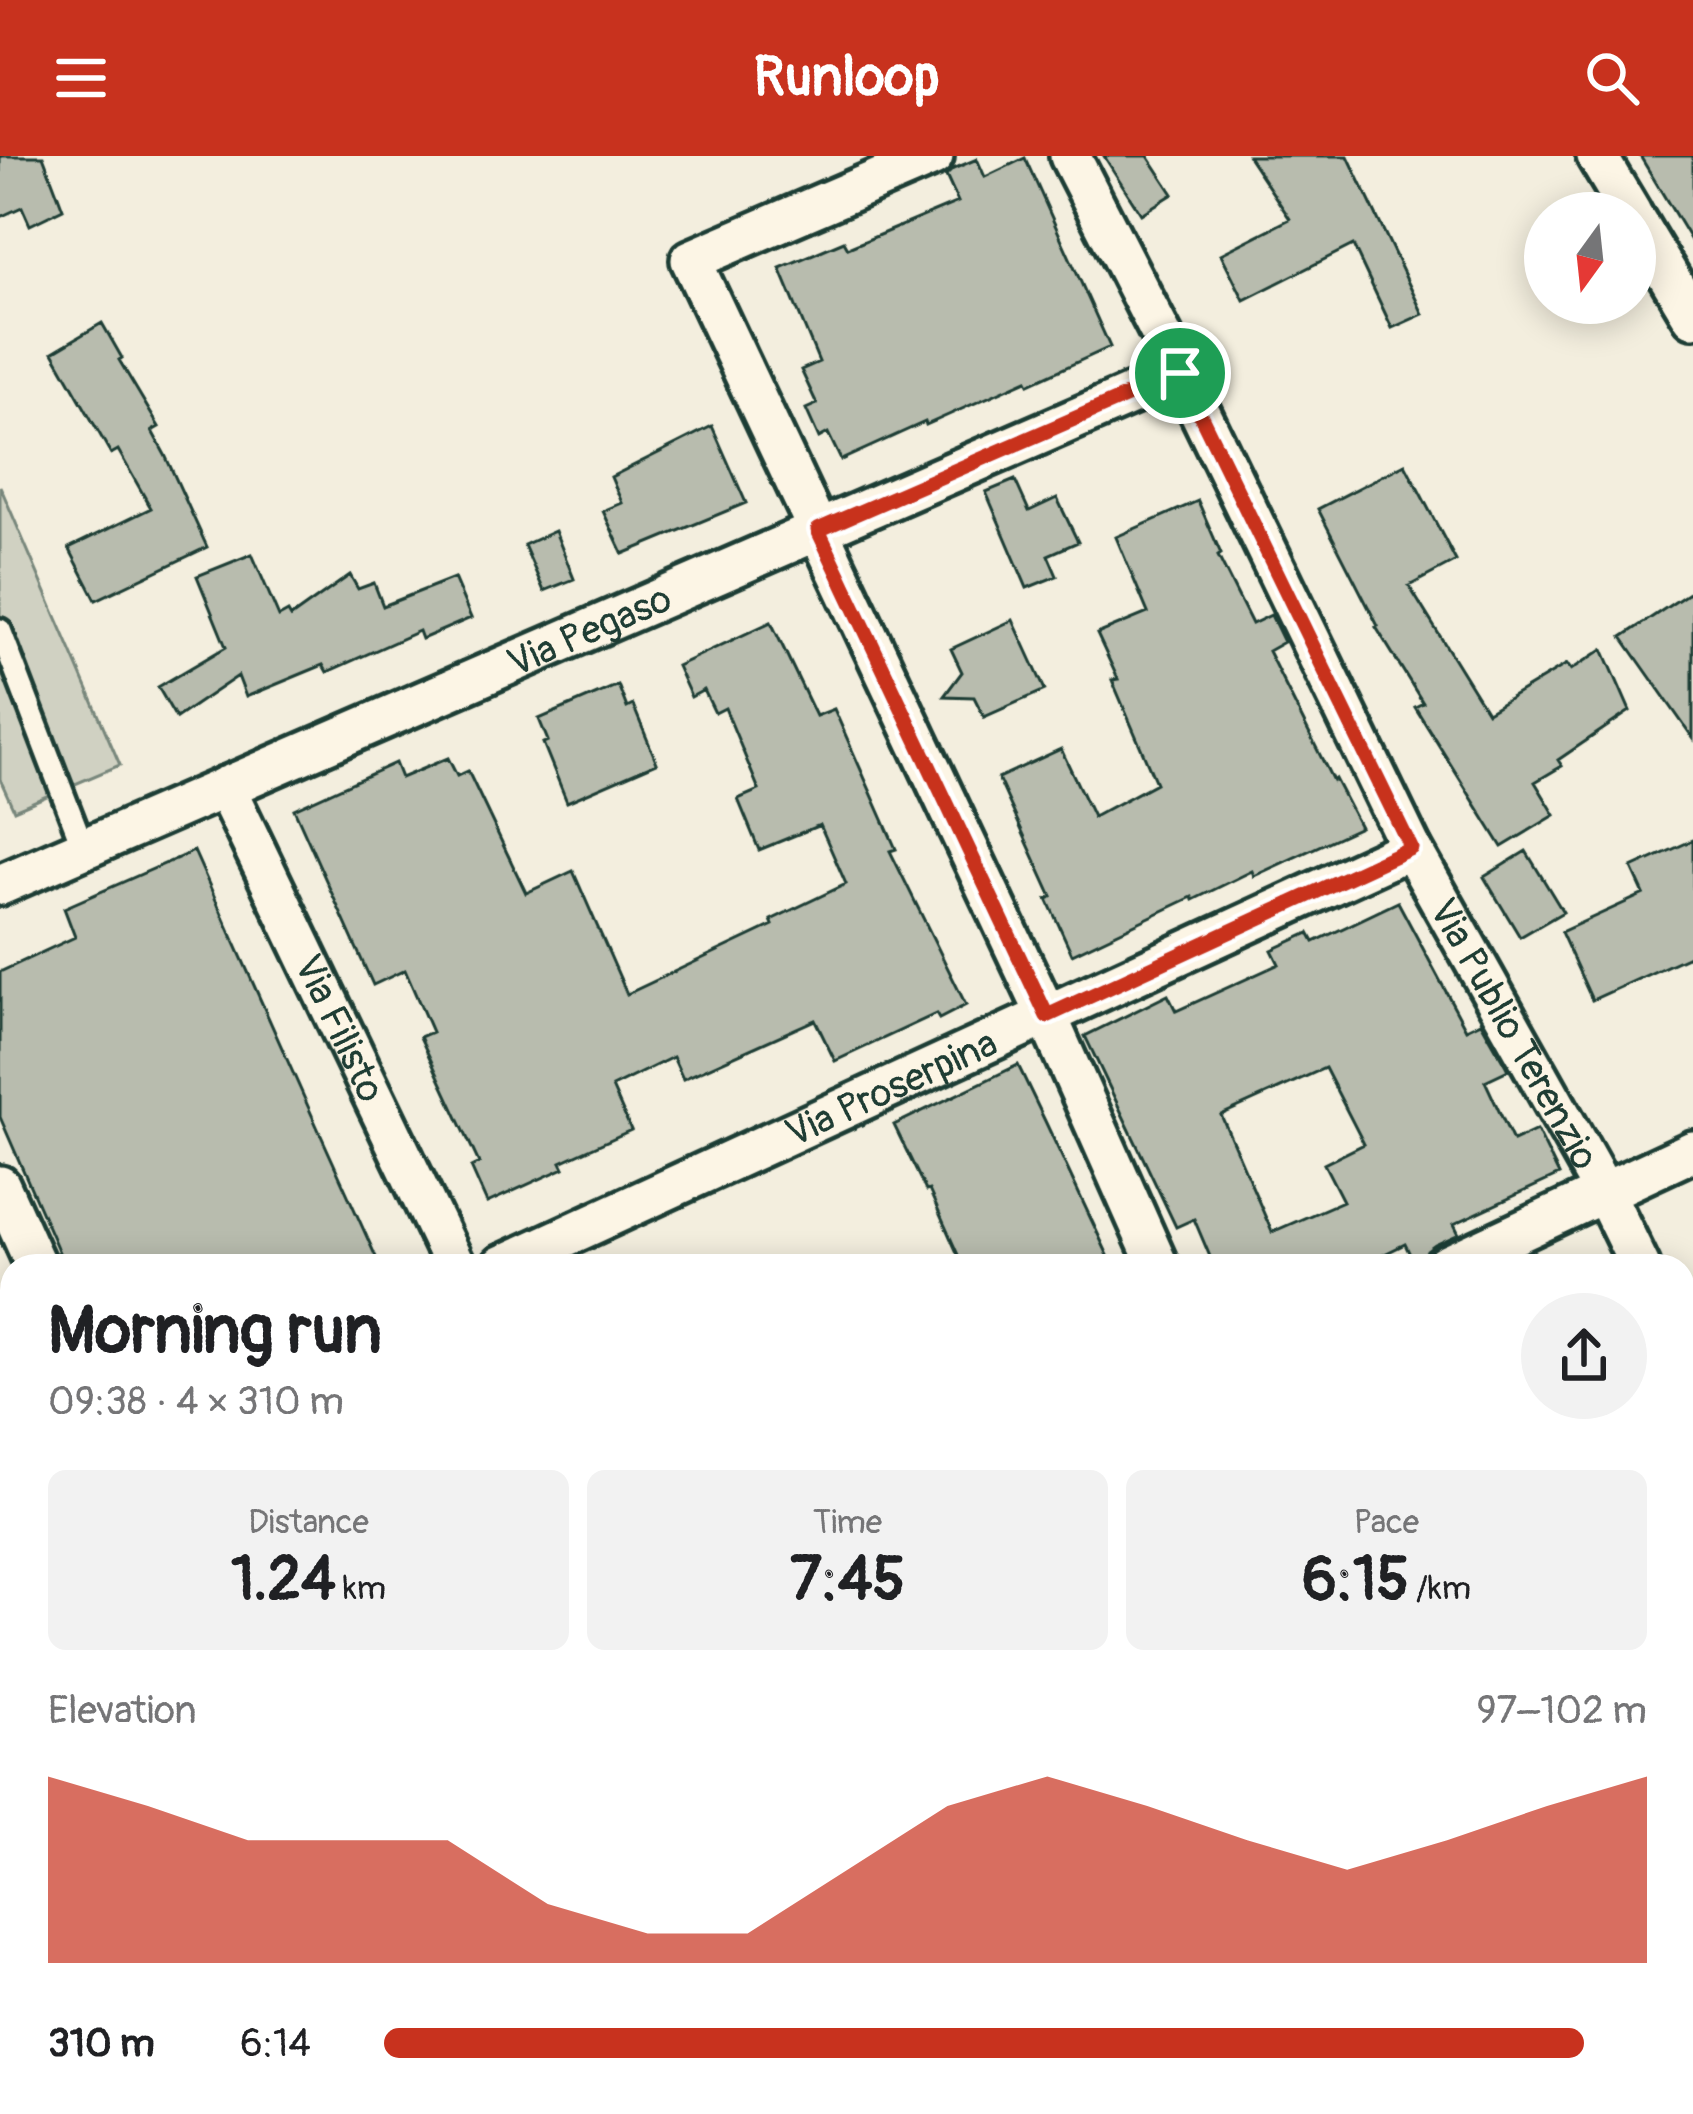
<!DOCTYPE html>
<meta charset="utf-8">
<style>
body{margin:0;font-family:Pangolin,sans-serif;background:#f2f2f2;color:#202124;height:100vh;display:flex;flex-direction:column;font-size:45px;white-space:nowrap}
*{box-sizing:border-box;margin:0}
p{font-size:39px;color:#757577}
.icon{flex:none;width:66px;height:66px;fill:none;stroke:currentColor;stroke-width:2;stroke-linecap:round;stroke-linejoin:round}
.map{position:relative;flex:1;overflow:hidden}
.sheet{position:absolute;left:0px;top:1098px;width:1695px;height:861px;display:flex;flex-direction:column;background:#fff;border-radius:36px 36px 0 0;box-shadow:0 6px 30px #0003}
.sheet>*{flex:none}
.needle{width:78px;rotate:195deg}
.tools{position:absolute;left:1524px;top:36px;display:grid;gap:24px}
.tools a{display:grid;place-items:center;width:132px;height:132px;border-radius:50%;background:#fff;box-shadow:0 6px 30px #0003;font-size:60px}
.pin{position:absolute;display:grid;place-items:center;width:102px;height:102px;color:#fff;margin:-51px;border:6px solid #fff;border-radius:50%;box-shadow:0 3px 12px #0007}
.round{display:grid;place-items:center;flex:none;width:126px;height:126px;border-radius:63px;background:#f2f2f2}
.head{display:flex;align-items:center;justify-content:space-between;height:204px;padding:0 48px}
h1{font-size:66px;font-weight:800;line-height:90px}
.figures{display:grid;grid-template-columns:repeat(3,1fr);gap:18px;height:204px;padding:12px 48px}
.figures div{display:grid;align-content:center;border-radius:18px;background:#f2f2f2;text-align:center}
.figures b{font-size:60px;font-weight:800}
.figures small{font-size:33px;font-weight:400}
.figures p{font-size:33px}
.chart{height:336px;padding:24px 48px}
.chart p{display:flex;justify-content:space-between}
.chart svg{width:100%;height:216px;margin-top:12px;fill:#c8321e;opacity:.7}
ul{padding:0 48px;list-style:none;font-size:39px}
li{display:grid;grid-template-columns:192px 144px 1fr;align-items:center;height:90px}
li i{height:30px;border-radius:15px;background:#c8321e}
header{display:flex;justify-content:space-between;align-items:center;height:156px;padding:0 48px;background:#c8321e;color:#fff;font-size:54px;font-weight:800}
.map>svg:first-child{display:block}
.green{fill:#d0d1c2;stroke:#78877b;stroke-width:3}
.building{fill:#b8bcae;stroke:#1f3d34;stroke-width:3;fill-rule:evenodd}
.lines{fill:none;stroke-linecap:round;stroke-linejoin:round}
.lane-casing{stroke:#1f3d34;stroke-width:30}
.street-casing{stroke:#1f3d34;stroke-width:48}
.lane{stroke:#fcf5e5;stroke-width:21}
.street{stroke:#fcf5e5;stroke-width:39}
.route-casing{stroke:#fff;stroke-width:24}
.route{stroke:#c8321e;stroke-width:15}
.labels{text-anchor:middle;stroke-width:9;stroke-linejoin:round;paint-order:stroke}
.street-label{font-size:39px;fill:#1f3d34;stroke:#fcf5e5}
</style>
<header><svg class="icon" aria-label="menu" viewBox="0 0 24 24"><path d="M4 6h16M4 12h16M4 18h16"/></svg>Runloop<svg class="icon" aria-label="search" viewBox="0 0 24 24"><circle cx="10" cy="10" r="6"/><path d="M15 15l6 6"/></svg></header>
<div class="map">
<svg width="1693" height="1958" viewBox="0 0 1693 1958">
<rect width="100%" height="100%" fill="#f3eede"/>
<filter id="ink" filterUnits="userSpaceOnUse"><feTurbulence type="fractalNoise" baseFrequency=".00833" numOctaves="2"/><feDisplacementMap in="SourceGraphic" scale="24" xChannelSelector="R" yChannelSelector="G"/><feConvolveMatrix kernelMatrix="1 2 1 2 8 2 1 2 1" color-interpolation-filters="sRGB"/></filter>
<g filter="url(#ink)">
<path class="green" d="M 0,330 L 120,609 L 14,654 L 0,623 Z"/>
<path class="building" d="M 0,0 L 43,0 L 63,53 L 30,69 L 22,51 L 0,61 Z
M 1104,0 L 1148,0 L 1173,38 L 1141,58 Z
M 1248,0 L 1348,0 L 1423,158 L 1392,172 L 1353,89 L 1244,144 L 1221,98 L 1290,63 Z
M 1640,0 L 1693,0 L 1693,88 Z
M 1025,2 L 1110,191 L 1029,228 L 1027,224 L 926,269 L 925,266 L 841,304 L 828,277 L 819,282 L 806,253 L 817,248 L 801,214 L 819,206 L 780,112 L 844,85 L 848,92 L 958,46 L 946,20 L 953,13 L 977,3 L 985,21 Z
M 102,167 L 122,202 L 119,204 L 159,271 L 152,275 L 165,299 L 207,391 L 96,444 L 69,392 L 151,352 L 118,294 L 111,298 L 53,196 Z
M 712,270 L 746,347 L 623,398 L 603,355 L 622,347 L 611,321 Z
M 1405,308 L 1456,405 L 1409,430 L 1487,556 L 1567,508 L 1571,514 L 1603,493 L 1630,555 L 1558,604 L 1562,610 L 1535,626 L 1555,659 L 1502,691 L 1415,551 L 1423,547 L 1376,471 L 1378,470 L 1318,353 Z
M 1015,324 L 1029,355 L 1057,342 L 1078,386 L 1048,399 L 1057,420 L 1027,432 L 986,336 Z
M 1198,345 L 1221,398 L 1218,400 L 1252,468 L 1271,459 L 1284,486 L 1268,495 L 1333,625 L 1335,623 L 1360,671 L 1254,720 L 1252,715 L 1193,744 L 1192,741 L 1072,798 L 1047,743 L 1052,741 L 998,622 L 1061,593 L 1093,661 L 1156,627 L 1112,524 L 1118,523 L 1097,478 L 1148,457 L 1116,381 Z
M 555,375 L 574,423 L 544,435 L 524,389 Z
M 252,398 L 279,461 L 288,456 L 291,461 L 350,419 L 358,433 L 374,427 L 383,450 L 454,422 L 471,462 L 422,483 L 419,475 L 327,516 L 323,509 L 246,541 L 238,520 L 176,562 L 158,531 L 226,491 L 197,420 Z
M 1693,434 L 1693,582 L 1622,481 Z
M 1013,464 L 1045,534 L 984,561 L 974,541 L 944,540 L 962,516 L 951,493 Z
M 771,466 L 816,560 L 834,553 L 896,693 L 890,695 L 966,849 L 939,863 L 936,858 L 835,905 L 815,864 L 683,923 L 673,901 L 612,931 L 631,974 L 561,1006 L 564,1012 L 487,1047 L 471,1011 L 479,1007 L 420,881 L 432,876 L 405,814 L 373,829 L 294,653 L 395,607 L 401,622 L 448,602 L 457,620 L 468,615 L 526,737 L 573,715 L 627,838 L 773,769 L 771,764 L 846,728 L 820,669 L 759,694 L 738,643 L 759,634 L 725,552 L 715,557 L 704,534 L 691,541 L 677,510 Z
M 618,529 L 627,552 L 633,549 L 657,607 L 567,646 L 543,587 L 548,585 L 539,563 Z
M 1693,684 L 1693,798 L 1592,844 L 1561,776 L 1644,738 L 1632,712 Z
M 194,695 L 319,975 L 380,1110 L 65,1110 L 0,961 L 0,816 L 75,781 L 64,752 Z
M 1526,695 L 1563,756 L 1520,781 L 1484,721 Z
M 1398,746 L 1466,873 L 1481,866 L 1506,910 L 1508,914 L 1485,925 L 1513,985 L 1537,974 L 1559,1019 L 1454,1068 L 1459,1078 L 1435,1089 L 1427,1095 L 1423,1105 L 1415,1109 L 1405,1088 L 1360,1110 L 1194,1110 L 1211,1103 L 1194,1063 L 1176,1071 L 1085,880 L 1168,839 L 1176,855 L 1279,808 L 1272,794 L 1309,777 L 1314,786 ZM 1325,912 L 1364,988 L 1324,1008 L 1343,1045 L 1272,1076 L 1221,959 Z
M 1018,909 L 1045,965 L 1113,1110 L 963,1110 L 929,1034 L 926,1035 L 894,969 Z"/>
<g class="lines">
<g class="lane-casing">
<path id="lane" d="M 0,474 L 84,693"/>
</g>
<g class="street-casing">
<g id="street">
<path d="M 933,0 L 691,104 L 1047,860 L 1158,1110"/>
<path id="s1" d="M 1070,0 L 1181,217 L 1411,692 L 1604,1036 L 1640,1110"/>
<path d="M 1597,0 L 1631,57"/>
<path d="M 1635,64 L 1693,161"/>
<path id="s2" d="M 225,631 L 455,1110"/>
<path id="s3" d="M 0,729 L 1181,217"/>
<path d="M 0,1030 L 36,1110"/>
<path id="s4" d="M 501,1110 L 1411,692"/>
<path d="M 1446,1110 L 1693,995"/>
<path d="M 1683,1197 L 1693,1217"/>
<path d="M 0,1341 L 12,1335"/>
<path d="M 1683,1408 L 1693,1404"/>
<path d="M 1683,1771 L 1693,1766"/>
<path d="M 0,1782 L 12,1776"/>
<path d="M 1683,1909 L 1693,1931"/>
<path d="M 1354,1947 L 1359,1958"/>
<path d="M 1529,1947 L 1534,1958"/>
<path d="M 528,1958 L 551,1947"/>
<path d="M 1274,1958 L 1298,1947"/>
</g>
</g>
<use href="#lane" class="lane"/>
<use href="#street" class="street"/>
</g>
</g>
<g class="lines" filter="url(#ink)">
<g class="route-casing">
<path id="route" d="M 1180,217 L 1411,692 L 1047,860 L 818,374 Z"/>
</g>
<use href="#route" class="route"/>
</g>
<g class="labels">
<g class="street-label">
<text dy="14" stroke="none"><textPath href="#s3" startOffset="642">Via Pegaso</textPath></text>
<text dy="14" stroke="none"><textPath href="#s2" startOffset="267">Via Filisto</textPath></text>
<text dy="14" stroke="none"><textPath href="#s1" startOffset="984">Via Publio Terenzio</textPath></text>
<text dy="14" stroke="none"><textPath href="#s4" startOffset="429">Via Proserpina</textPath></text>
</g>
</g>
</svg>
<div class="tools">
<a><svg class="needle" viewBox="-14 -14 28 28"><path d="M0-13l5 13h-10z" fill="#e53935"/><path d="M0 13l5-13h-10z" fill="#757577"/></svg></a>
</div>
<div class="pin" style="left:1180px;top:217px;background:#1e9e55"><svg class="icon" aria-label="arrive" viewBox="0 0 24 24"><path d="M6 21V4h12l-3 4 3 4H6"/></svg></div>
<section class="sheet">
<div class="head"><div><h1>Morning run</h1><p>09:38 · 4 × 310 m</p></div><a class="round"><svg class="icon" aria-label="share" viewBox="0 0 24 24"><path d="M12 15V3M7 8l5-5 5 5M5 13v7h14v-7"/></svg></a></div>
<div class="figures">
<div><p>Distance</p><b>1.24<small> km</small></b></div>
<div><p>Time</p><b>7:45</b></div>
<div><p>Pace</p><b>6:15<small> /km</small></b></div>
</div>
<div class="chart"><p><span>Elevation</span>97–102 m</p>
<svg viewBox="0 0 160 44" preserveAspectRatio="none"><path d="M0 44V6L10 12L20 19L30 19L40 19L50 32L60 38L70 38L80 25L90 12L100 6L110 12L120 19L130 25L140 19L150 12L160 6V44z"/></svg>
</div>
<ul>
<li><b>310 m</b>6:14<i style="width:95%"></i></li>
</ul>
</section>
</div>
